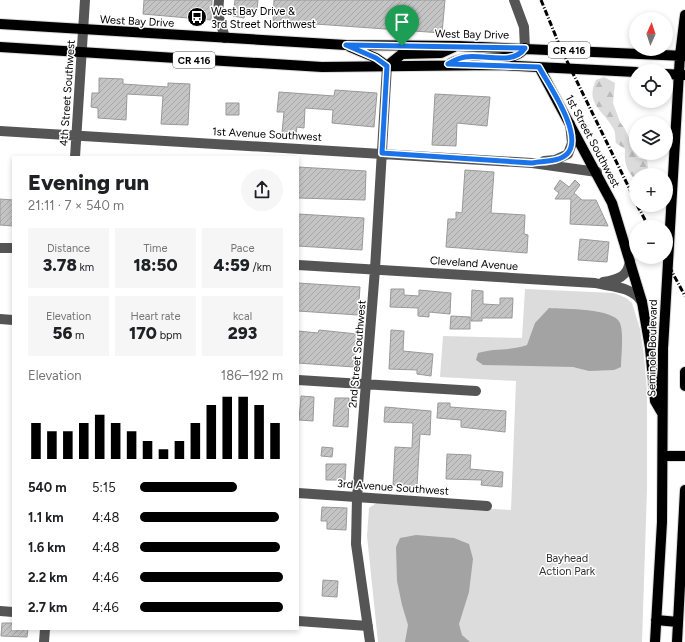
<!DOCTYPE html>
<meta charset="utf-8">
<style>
body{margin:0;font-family:Figtree,sans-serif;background:#f6f6f6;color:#202124;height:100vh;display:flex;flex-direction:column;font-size:15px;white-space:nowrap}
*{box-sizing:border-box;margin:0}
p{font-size:13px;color:#757577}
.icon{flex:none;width:22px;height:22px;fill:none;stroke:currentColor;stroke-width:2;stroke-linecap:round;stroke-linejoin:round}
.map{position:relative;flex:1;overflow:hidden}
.side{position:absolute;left:12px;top:156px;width:287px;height:474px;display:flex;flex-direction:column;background:#fff;border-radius:0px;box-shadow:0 2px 6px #0003}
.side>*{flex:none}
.needle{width:26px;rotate:3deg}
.controls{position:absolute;left:629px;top:12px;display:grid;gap:8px}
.controls a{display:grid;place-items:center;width:44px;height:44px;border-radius:50%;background:#fff;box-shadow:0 2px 6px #0003;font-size:20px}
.pin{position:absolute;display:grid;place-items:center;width:34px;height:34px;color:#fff;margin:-41px -17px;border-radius:50% 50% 50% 0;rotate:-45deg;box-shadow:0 0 4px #0007}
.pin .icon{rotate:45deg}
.round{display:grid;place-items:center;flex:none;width:42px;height:42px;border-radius:21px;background:#f6f6f6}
.headline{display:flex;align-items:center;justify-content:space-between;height:68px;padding:0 16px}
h1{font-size:22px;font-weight:800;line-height:30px}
.metrics{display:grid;grid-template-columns:repeat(3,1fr);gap:6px;height:68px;padding:4px 16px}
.metrics div{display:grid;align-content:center;border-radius:0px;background:#f6f6f6;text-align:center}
.metrics b{font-size:17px;font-weight:800}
.metrics small{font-size:11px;font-weight:400}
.metrics p{font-size:11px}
.chart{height:112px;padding:8px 16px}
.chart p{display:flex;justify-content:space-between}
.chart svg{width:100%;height:72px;margin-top:4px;stroke:#000;stroke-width:6}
ul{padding:0 16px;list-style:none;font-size:13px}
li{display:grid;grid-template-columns:64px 48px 1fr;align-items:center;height:30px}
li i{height:10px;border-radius:5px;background:#000}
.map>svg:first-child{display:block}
.forest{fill:url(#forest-firs)}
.green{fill:#dcdcdc}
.water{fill:#a3a3a3}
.building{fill:url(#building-hatch);stroke:#999}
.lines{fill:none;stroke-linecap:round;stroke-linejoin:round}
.major-casing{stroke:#dbdbdb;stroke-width:12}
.minor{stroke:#555;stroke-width:10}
.major{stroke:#000;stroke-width:10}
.rail{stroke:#000;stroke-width:3;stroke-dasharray:6 2 1 2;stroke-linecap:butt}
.route-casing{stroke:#fff;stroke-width:8}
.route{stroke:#1a73e8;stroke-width:5}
.labels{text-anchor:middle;stroke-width:3;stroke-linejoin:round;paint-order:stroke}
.shield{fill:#fff;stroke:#4c4c4c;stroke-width:1}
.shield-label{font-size:10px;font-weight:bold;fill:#000}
.poi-label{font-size:11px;fill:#000;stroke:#fff;text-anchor:start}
.street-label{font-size:11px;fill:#000;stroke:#fff}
.park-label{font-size:11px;fill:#333;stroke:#fff}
</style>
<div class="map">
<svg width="685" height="642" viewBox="0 0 685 642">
<defs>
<pattern id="forest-firs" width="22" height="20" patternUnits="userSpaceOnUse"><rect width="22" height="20" fill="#dcdcdc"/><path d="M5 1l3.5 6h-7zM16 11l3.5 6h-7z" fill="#bbb"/></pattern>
<pattern id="building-hatch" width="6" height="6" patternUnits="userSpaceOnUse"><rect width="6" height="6" fill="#c4c4c4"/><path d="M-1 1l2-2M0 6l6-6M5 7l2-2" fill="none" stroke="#a7a7a7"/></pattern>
</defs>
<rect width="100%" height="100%" fill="#fff"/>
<path class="forest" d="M 604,77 L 615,83 L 613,103 L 620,122 L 625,129 L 638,158 L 647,160 L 649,175 L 636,175 L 636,180 C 626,171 624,162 625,149 L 616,143 C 615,139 616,134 614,130 C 605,111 584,104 596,80 Z"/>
<path class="green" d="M 525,289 L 614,293 L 626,298 L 632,303 L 640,329 L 644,356 L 647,392 L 647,489 L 642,642 L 378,642 L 367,536 L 369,508 L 378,502 L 511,510 L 516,381 L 440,377 L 443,336 L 522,338 Z"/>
<path class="water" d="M 549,308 C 564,309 614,308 620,323 C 624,333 621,356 621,367 L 614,370 L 589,371 L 573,367 L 483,365 L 476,360 L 478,353 C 494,348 511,351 527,345 L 535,323 Z
M 416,535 L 454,538 L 469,544 L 473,559 L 469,592 L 459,624 L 462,635 L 470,642 L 405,642 L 408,625 L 402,605 L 397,581 L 396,547 L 400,538 Z"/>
<path class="building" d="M 144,0 L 212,0 L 211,20 L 143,14 Z
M 235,0 L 258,0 L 257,9 L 245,8 L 244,18 L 233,16 Z
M 274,0 L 445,0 L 442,33 L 273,21 Z
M 99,78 L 123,79 L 123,84 L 168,87 L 168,83 L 190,84 L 188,125 L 161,124 L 163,96 L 127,94 L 126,120 L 98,118 L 98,108 L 91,107 L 92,93 L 99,93 Z
M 335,90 L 377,93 L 374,127 L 332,123 L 333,110 L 305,108 L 304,128 L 297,127 L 296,134 L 282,133 L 284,112 L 277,112 L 279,92 L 334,96 Z
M 435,94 L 490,97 L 487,126 L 457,123 L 456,146 L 432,145 Z
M 226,103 L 239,103 L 239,115 L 226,115 Z
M 298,167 L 366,171 L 365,200 L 298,198 Z
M 465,170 L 494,172 L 491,213 L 525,215 L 524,234 L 528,235 L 527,253 L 446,247 L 448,219 L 456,219 L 456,212 L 462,213 Z
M 560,180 L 569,187 L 575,180 L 580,185 L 574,193 L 582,200 L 596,200 L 608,226 L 570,224 L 571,199 L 555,199 L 559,193 L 554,189 Z
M 0,199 L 13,200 L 13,226 L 0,225 Z
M 298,214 L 364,218 L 362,250 L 298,246 Z
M 580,239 L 609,242 L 607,262 L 578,260 Z
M 298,283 L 360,287 L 358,315 L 298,311 Z
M 391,289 L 404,289 L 404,295 L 419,296 L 419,290 L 451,293 L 450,314 L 429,312 L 429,317 L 418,316 L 418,308 L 390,307 Z
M 472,290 L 483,291 L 483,304 L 500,305 L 500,298 L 513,298 L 512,318 L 482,318 L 482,321 L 471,321 Z
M 451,316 L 470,317 L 470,329 L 450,329 Z
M 319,330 L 357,334 L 354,367 L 298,363 L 298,331 L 318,333 Z
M 391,330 L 404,331 L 403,351 L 433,354 L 431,376 L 417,374 L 417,370 L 389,369 Z
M 301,396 L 314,397 L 313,421 L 299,420 Z
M 335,398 L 349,398 L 348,427 L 333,426 Z
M 438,403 L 450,403 L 450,407 L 506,411 L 505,432 L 461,427 L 461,420 L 437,418 Z
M 385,407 L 431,411 L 430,435 L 420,434 L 417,486 L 393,485 L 395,447 L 412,448 L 413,423 L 384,422 Z
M 322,447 L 333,448 L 332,457 L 321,456 Z
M 447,454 L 471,455 L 470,469 L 503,472 L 502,487 L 481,485 L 482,480 L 446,479 Z
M 326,464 L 346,464 L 345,480 L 326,480 Z
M 322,507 L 347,508 L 346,530 L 327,529 L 327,521 L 321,521 Z
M 323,580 L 338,581 L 337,597 L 322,596 Z
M 2,623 L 13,623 L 13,629 L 28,629 L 27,637 L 1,636 Z"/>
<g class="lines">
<g class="major-casing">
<path id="major" d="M 0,24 L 346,45 L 458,46 L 685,56
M 0,47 L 322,67 L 498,65 L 636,72
M 350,47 L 376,58 L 387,66
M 451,63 C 474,50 511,68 525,48
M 387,66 L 402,54 L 441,53 L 454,47
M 539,67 L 612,203 L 642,302 L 650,348 L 655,401 L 662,413
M 666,74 L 685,75
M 685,372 L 685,386
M 663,456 L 685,456
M 656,620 L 678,622
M 655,642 L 662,522 L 663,349 L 680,55 L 685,15
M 677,642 L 685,490"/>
</g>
<path class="minor" d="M 219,0 L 218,14 L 225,38
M 514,0 L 524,27 L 525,48
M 0,131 L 532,163 L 597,172
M 75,157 L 85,0
M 544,161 L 555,160 L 568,154 L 572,143 L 570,124
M 0,248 L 13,248
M 298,265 L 595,283 C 612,287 632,286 642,302
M 603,282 C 617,280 628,277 630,261
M 0,319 L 13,320
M 298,380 L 476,391
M 298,493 L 487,506
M 0,611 L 13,612
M 298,621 L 368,626
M 44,642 L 45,629
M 370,642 L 356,544 L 357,497 L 375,269 L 387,66"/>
<use href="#major" class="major"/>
<path class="rail" d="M 541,0 L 561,49 L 636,202
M 637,205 L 649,227
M 664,257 L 685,296"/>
</g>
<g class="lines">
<g class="route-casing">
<path id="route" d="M 346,45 L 525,48 C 513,66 485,54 465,57 C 459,58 453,61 448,64 L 539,67 C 548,84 585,136 567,154 C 559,162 543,161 532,163 L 382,153 L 387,66 L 376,58 Z"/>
</g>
<use href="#route" class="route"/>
</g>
<defs>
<g id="bus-disc" transform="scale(1)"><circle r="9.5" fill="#000" stroke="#fff"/><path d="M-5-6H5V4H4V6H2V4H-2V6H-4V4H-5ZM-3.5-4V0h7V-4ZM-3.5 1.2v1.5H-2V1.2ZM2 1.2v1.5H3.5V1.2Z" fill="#fff"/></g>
</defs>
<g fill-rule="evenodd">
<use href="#bus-disc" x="197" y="17"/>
</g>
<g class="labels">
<g class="shield">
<rect x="548" y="42" width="42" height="16" rx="3"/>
<rect x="173" y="52" width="42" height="16" rx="3"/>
</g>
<g class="shield-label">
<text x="569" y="54">CR 416</text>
<text x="194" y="64">CR 416</text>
</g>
<g class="poi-label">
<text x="211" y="15">West Bay Drive &amp;<tspan x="211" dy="13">3rd Street Northwest</tspan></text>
</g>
<g class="street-label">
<text transform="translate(137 21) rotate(3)" y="4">West Bay Drive</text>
<text transform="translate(472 34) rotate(1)" y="4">West Bay Drive</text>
<text transform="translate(67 93) rotate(-86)" y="4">4th Street Southwest</text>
<text transform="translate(267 134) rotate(3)" y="4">1st Avenue Southwest</text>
<text transform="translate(593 141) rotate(62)" y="4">1st Street Southwest</text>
<text transform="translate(474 263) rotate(4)" y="4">Cleveland Avenue</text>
<text transform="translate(652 348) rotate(-89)" y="4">Seminole Boulevard</text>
<text transform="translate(357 354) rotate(-85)" y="4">2nd Street Southwest</text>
<text transform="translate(393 487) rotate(4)" y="4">3rd Avenue Southwest</text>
</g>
<g class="park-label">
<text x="567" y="562">Bayhead<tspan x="567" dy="13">Action Park</tspan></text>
</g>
</g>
</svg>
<div class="controls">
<a><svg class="needle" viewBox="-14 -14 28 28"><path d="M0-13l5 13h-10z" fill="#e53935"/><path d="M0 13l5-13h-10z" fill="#757577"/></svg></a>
<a><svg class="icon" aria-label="locate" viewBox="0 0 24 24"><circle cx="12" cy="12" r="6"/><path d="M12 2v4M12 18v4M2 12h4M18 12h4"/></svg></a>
<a><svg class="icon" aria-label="layers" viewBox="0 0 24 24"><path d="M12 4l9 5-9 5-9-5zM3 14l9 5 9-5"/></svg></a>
<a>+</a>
<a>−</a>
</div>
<div class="pin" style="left:402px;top:46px;background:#1e9e55"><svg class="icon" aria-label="arrive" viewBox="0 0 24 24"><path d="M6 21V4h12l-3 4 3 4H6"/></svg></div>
<section class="side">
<div class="headline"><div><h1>Evening run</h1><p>21:11 · 7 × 540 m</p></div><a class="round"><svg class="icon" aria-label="share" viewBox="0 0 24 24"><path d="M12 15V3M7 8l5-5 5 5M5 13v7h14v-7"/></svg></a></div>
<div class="metrics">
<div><p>Distance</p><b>3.78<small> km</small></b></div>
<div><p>Time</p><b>18:50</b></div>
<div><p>Pace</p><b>4:59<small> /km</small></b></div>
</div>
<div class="metrics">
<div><p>Elevation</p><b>56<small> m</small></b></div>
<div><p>Heart rate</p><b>170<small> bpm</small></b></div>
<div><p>kcal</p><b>293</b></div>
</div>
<div class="chart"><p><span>Elevation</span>186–192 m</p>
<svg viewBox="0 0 160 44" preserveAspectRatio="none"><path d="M5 44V22M15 44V27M25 44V27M35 44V22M45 44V17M55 44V22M65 44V27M75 44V33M85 44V38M95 44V33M105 44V22M115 44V11M125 44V6M135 44V6M145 44V11M155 44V22"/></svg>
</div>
<ul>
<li><b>540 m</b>5:15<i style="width:68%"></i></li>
<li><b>1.1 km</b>4:48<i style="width:97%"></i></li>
<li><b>1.6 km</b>4:48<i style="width:98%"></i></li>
<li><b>2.2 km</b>4:46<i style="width:100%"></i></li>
<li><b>2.7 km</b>4:46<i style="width:100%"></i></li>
</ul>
</section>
</div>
